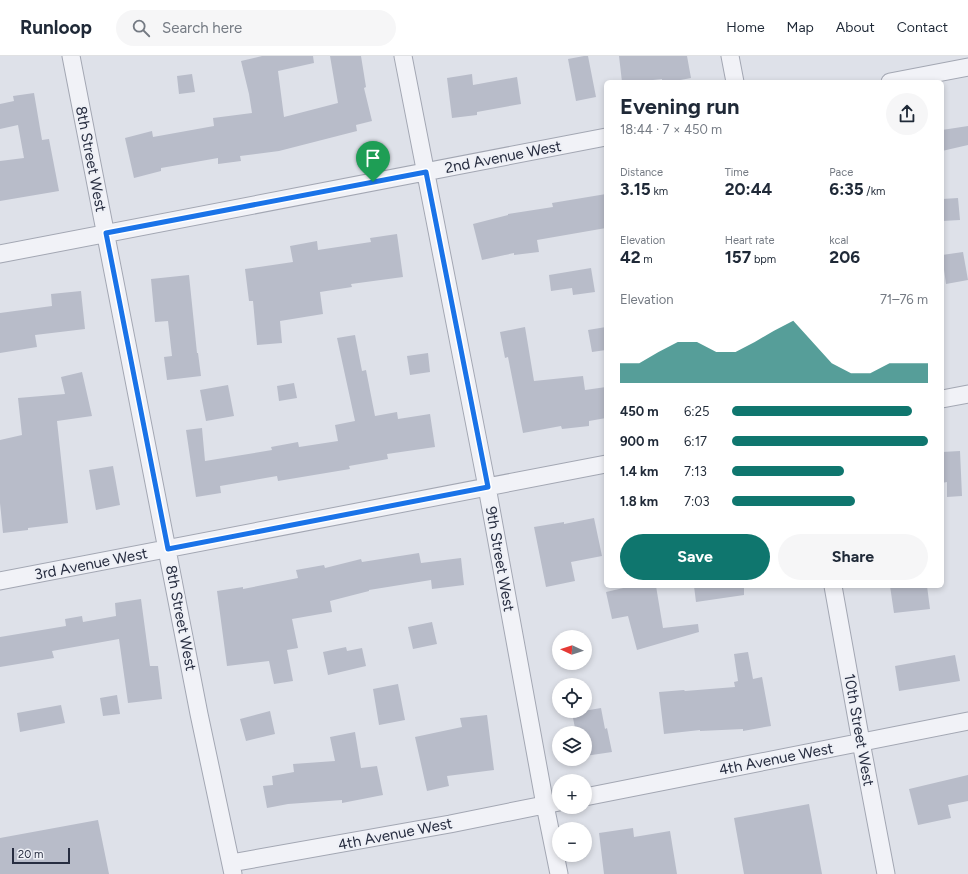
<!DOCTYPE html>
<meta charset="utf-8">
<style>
body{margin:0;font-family:Figtree,sans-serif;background:#f6f6f7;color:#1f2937;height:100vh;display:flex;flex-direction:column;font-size:15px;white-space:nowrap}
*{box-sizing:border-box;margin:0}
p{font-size:13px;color:#747a83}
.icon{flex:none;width:22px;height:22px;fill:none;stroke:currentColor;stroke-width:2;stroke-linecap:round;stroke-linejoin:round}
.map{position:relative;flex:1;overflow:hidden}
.side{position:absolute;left:604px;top:24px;width:340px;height:508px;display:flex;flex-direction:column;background:#fff;border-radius:6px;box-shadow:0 2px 6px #0003}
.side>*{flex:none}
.needle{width:26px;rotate:273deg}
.buttons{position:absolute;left:552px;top:574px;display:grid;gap:8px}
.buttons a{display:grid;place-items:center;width:40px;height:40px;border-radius:50%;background:#fff;box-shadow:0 2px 6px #0003;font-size:20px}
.scale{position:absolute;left:12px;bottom:10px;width:58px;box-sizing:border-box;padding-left:4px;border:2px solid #272d40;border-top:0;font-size:11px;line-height:14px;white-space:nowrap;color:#272d40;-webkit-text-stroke:3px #eef0f6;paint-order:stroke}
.pin{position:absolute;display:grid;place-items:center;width:34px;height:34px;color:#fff;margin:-41px -17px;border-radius:50% 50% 50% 0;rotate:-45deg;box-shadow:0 0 4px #0007}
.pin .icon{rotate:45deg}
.round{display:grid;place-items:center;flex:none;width:42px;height:42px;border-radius:21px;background:#f6f6f7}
.headline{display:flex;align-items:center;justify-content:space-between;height:68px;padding:0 16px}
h1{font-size:22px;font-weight:700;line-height:30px}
.figures{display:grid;grid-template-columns:repeat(3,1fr);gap:6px;height:68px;padding:4px 16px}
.figures div{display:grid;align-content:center}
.figures b{font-size:17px;font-weight:700}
.figures small{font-size:11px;font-weight:400}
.figures p{font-size:11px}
.chart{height:112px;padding:8px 16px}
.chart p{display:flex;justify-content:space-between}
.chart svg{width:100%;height:72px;margin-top:4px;fill:#0f766e;opacity:.7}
.cta{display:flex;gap:8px;margin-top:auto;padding:8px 16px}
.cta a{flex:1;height:46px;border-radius:24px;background:#0f766e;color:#fff;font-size:16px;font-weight:700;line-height:46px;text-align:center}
.cta a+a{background:#f6f6f7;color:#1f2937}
ul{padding:0 16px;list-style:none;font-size:13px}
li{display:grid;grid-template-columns:64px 48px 1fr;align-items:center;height:30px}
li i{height:10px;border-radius:5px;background:#0f766e}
header{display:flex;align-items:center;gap:24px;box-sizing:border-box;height:56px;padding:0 20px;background:#fff;border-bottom:1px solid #e0e1e3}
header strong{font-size:19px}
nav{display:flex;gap:22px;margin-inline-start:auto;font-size:14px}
.search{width:280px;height:36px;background:#f6f6f7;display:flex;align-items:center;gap:10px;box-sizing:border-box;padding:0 14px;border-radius:22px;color:#747a83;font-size:15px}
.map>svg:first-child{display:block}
.building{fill:#b8bcc9}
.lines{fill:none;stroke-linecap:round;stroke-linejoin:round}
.street-casing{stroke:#a3a7b3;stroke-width:19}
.street{stroke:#f1f2f7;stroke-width:17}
.route-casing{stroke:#fff;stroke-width:8}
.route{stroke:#1a73e8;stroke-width:5}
.labels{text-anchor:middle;stroke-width:4;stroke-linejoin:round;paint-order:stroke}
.street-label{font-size:15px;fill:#272d40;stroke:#eef0f6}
</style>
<header>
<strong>Runloop</strong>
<div class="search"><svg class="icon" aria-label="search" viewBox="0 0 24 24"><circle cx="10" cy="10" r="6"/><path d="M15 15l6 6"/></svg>Search here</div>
<nav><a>Home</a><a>Map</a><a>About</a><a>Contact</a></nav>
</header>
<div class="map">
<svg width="968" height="818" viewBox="0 0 968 818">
<rect width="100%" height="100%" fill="#dee1e9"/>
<path class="building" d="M 262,0 L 313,0 L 314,7 L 278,15 L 284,61 L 338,47 L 330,0 L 361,0 L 366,31 L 364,32 L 372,65 L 356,69 L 357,75 L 279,95 L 240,100 L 241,105 L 218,108 L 218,102 L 161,112 L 161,115 L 134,122 L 125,82 L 152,75 L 153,81 L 214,70 L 213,62 L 252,57 L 249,38 L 241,5 Z
M 584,0 L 588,0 L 596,41 L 576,45 L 568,3 Z
M 619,0 L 687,0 L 691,22 L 670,26 L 662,26 L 662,23 L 635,26 L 622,26 Z
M 192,18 L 195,36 L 179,38 L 177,20 Z
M 472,18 L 473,29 L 517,21 L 521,48 L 477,56 L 477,59 L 452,62 L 447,22 Z
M 34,37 L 42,84 L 49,83 L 59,135 L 0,145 L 0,105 L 24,102 L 18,69 L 0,73 L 0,48 L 14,45 L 13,40 Z
M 968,70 L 968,89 L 942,95 L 942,74 Z
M 606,138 L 606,172 L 537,184 L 539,196 L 514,199 L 514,197 L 482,204 L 473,168 L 508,159 L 508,158 L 553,151 L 552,147 Z
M 958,142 L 960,164 L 942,165 L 942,143 Z
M 397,178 L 403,221 L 351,228 L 352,231 L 320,236 L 323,258 L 280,265 L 282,287 L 257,289 L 253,245 L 249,245 L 245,213 L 293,206 L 290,190 L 317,185 L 318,194 L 371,186 L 370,182 Z
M 963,196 L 968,224 L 946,228 L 942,199 Z
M 591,212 L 595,236 L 573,239 L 572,232 L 551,235 L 549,219 Z
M 189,219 L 197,297 L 198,297 L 201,320 L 167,324 L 164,301 L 172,300 L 168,265 L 155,266 L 151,223 Z
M 81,235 L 85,273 L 35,279 L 37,291 L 0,297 L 0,257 L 52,250 L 51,238 Z
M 525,271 L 534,325 L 583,320 L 585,334 L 606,331 L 606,362 L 589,365 L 589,370 L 562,373 L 561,370 L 523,377 L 508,301 L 505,302 L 500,276 Z
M 606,271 L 606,294 L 592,296 L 588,274 Z
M 355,279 L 362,315 L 366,314 L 375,360 L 397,356 L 398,363 L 430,358 L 435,391 L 387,398 L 388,403 L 349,410 L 350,413 L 278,425 L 277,420 L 220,430 L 221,437 L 196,441 L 186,374 L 202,372 L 205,405 L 272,394 L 271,391 L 298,386 L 299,391 L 338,385 L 335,369 L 355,365 L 337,282 Z
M 428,297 L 430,316 L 410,319 L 407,300 Z
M 82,316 L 92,360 L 57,365 L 68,467 L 28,472 L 28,474 L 3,477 L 0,447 L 0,384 L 22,379 L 18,342 L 65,338 L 61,321 Z
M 294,327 L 297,342 L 279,345 L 277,330 Z
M 228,329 L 234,360 L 206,365 L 200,334 Z
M 960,395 L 962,440 L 947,441 L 947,426 L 942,427 L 942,396 Z
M 113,410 L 120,449 L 96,454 L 89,414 Z
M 594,462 L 602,500 L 571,506 L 575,525 L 546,531 L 534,471 L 564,466 L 564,468 Z
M 419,497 L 421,507 L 461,502 L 464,529 L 432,533 L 431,524 L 369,534 L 369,535 L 330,545 L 332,556 L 292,563 L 298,592 L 287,594 L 293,625 L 274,628 L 269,605 L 227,610 L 217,535 L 243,531 L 243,533 L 298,522 L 296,514 L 324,509 L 325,512 L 361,503 L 362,506 Z
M 632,530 L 656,530 L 663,572 L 698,568 L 699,576 L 637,594 L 628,560 L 612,563 L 606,536 Z
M 694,530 L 744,530 L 744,539 L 696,546 Z
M 890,530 L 927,530 L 930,553 L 894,557 Z
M 141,543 L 150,610 L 158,610 L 162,643 L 128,647 L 119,583 L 52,595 L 54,602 L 0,611 L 0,581 L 66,570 L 65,563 L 82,560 L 83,566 L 116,560 L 115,547 Z
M 432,566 L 437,588 L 413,593 L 408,571 Z
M 346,591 L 347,595 L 362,592 L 366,610 L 328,619 L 323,596 Z
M 748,596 L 753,623 L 762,621 L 771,670 L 743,675 L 743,673 L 700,675 L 700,674 L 664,678 L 659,636 L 684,634 L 685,635 L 735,631 L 734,626 L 738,625 L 734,598 Z
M 955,599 L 960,625 L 899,635 L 895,610 Z
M 398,628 L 405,664 L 379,669 L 373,633 Z
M 117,639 L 120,658 L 103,660 L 100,642 Z
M 61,649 L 65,667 L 20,676 L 17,657 Z
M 601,652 L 605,673 L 607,672 L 612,696 L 585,700 L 585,677 L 576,677 L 572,657 Z
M 270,655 L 275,678 L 246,685 L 240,663 Z
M 487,659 L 494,714 L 447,720 L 449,730 L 427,735 L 415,681 L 462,671 L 460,662 Z
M 355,676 L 361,712 L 377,710 L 383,739 L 342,747 L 342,744 L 288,748 L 267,752 L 263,730 L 273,729 L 272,720 L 294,716 L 293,708 L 335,705 L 330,681 Z
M 968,719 L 968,745 L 948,749 L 951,762 L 918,769 L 909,733 Z
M 809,748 L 822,818 L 744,818 L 734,762 Z
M 98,764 L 109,818 L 0,818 L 0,782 Z
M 633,772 L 634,781 L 670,775 L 677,818 L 604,818 L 599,777 Z"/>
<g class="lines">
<g class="street-casing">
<path id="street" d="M 71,0 L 199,658 L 233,818
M 403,0 L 487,431 L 545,749 L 559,818
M 730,0 L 735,26
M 890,26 L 968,11
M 0,198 L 606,81
M 942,343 L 968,338
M 0,525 L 606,408
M 833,530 L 861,686 L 886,818
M 585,741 L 968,665
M 231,807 L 450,768 L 559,746"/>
</g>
<use href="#street" class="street"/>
</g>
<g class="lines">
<g class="route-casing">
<path id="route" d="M 426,116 L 488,431 L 168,493 L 106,177 Z"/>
</g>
<use href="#route" class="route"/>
</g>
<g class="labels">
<g class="street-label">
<text transform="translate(503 101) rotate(-11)" y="5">2nd Avenue West</text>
<text transform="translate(91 103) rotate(79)" y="5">8th Street West</text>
<text transform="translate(500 503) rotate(80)" y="5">9th Street West</text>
<text transform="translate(91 508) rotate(-11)" y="5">3rd Avenue West</text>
<text transform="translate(181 562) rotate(79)" y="5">8th Street West</text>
<text transform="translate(859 674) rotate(80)" y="5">10th Street West</text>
<text transform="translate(776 703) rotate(-11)" y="5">4th Avenue West</text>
<text transform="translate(395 778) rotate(-11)" y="5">4th Avenue West</text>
</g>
</g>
</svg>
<div class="buttons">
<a><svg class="needle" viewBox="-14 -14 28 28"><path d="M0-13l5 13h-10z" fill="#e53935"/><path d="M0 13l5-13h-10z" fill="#747a83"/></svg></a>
<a><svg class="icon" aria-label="locate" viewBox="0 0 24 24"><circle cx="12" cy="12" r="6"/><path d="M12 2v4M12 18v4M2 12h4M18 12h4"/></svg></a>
<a><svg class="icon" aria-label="layers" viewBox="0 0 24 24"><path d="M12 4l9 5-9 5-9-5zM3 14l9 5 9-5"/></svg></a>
<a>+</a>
<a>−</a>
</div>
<div class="scale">20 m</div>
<div class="pin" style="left:373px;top:126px;background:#1e9e55"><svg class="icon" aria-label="arrive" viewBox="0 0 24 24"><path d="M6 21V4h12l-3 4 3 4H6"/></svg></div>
<section class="side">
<div class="headline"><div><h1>Evening run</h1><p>18:44 · 7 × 450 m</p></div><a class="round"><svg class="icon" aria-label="share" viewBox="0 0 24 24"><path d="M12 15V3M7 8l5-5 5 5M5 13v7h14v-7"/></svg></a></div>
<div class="figures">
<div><p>Distance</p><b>3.15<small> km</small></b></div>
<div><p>Time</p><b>20:44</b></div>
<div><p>Pace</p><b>6:35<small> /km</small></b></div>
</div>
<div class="figures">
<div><p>Elevation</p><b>42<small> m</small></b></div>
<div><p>Heart rate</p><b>157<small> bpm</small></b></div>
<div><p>kcal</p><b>206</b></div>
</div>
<div class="chart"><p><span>Elevation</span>71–76 m</p>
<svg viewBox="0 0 160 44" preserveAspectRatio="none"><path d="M0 44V32L10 32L20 25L30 19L40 19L50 25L60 25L70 19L80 12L90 6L100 19L110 32L120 38L130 38L140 32L150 32L160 32V44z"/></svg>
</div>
<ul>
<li><b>450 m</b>6:25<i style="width:92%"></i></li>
<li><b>900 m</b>6:17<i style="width:100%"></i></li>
<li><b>1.4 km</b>7:13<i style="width:57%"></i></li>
<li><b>1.8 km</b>7:03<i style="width:63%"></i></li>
</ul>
<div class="cta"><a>Save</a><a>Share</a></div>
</section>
</div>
